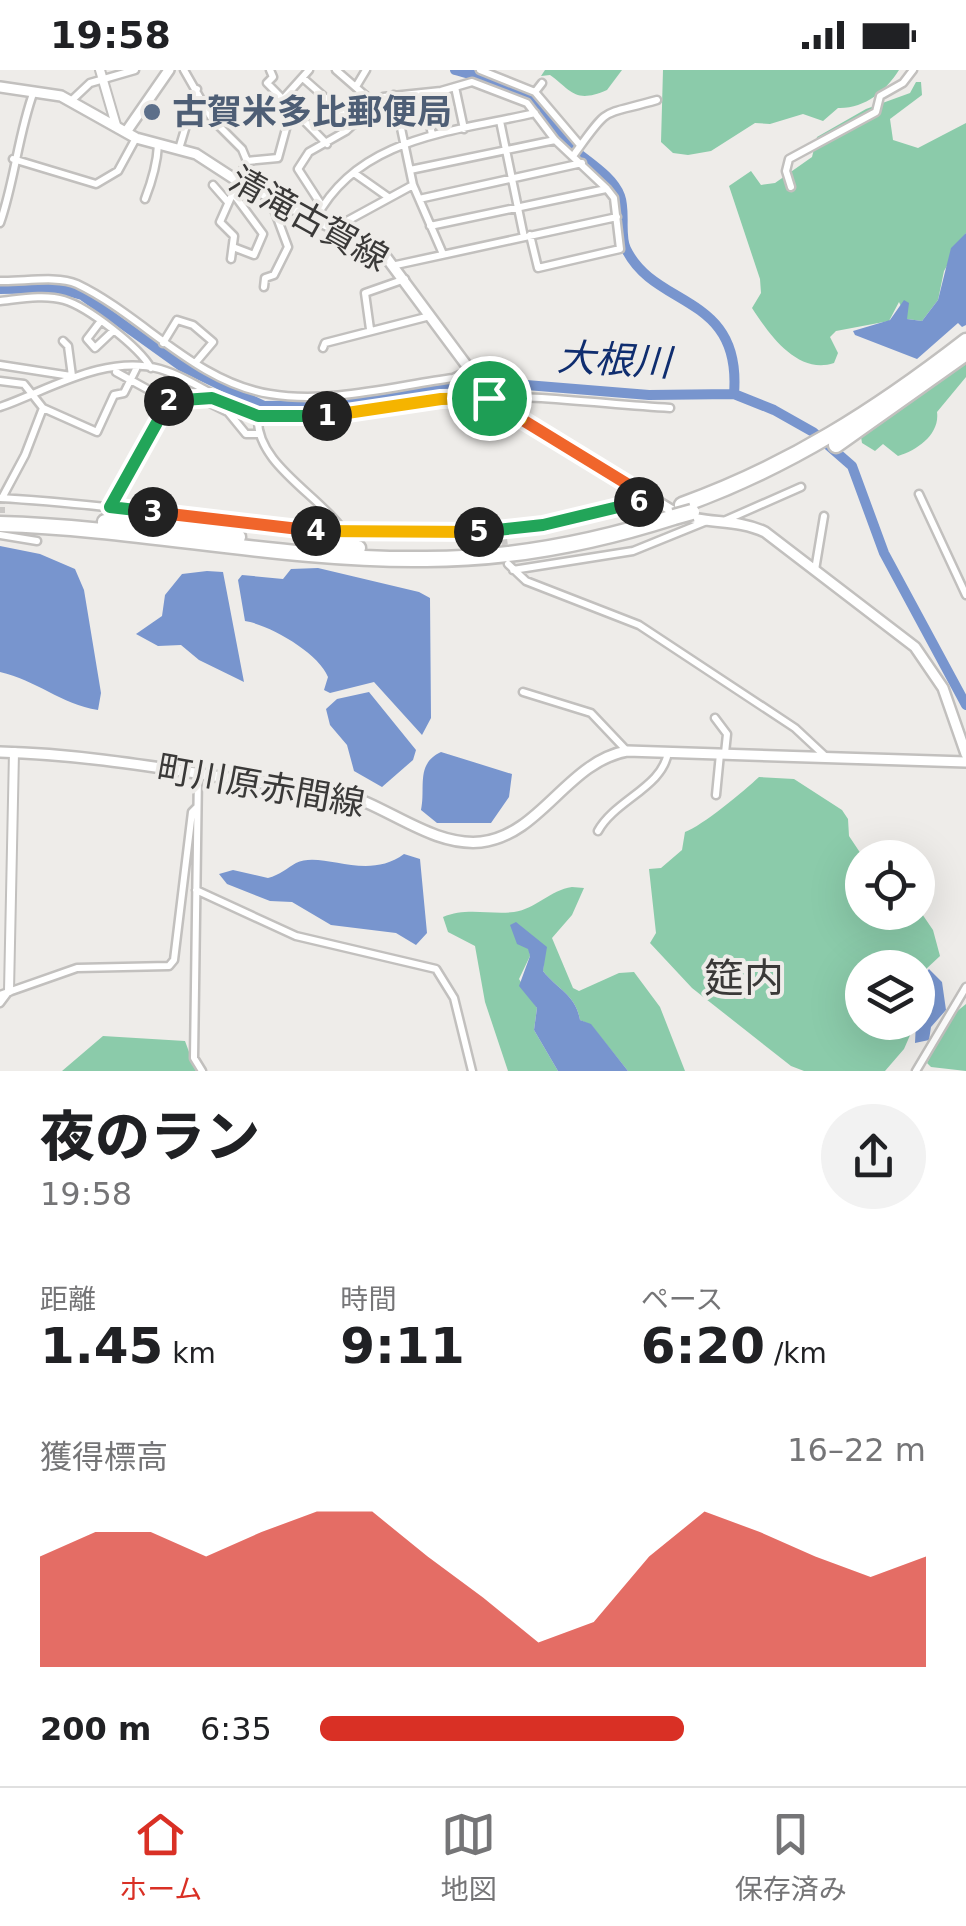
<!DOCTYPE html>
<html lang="ja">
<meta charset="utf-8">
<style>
body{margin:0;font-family:"DejaVu Sans","Noto Sans JP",sans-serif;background:#f2f2f2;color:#202124;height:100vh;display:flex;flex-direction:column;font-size:38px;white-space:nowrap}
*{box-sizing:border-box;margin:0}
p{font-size:32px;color:#757577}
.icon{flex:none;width:55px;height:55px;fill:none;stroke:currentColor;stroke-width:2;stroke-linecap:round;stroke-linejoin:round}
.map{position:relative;height:1001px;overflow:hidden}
.sheet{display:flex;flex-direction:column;background:#fff;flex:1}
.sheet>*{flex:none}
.controls{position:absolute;left:845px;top:770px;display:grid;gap:20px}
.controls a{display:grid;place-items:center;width:90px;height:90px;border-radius:50%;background:#fff;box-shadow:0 10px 40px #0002;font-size:50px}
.pin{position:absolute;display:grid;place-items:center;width:85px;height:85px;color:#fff;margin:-42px;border:5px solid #fff;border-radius:50%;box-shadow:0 2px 10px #0007}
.km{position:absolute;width:50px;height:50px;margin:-25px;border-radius:50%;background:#222;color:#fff;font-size:28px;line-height:50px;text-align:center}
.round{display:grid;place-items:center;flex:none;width:105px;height:105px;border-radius:52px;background:#f2f2f2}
.head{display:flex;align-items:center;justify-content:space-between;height:170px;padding:0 40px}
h1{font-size:55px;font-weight:800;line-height:75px}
.stats{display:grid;grid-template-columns:repeat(3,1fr);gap:15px;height:170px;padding:10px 40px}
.stats div{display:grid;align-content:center}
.stats b{font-size:50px;font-weight:800}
.stats small{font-size:28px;font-weight:400}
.stats p{font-size:28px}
.chart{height:280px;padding:20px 40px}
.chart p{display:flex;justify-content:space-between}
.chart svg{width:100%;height:180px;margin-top:10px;fill:#d93025;opacity:.7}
ul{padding:0 40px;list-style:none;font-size:32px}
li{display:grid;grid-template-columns:160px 120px 1fr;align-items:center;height:75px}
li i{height:25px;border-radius:12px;background:#d93025}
.status{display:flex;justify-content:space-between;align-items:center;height:70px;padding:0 50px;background:#fff;direction:ltr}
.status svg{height:28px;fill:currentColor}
.tab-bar{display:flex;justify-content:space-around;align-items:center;height:140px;border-top:2px solid #e0e0e0;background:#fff;font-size:28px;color:#757577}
.tab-bar a{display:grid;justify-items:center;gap:5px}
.tab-bar .current{color:#d93025}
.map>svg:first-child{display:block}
.green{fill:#8bcbaa}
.water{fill:#7895ce}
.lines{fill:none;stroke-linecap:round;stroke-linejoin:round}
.river{stroke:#7895ce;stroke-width:10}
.minor-tunnel{stroke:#cac8c6;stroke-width:6;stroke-dasharray:6 3;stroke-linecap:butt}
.minor-casing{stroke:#c2c0be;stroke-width:11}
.tertiary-casing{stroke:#c2c0be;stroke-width:12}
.secondary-casing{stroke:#c2c0be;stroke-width:14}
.motorway-casing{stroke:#c2c0be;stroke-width:19}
.minor{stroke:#fff;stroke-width:6}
.tertiary{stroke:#fff;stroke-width:8}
.secondary{stroke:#fff;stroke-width:9}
.motorway{stroke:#fff;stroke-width:14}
.motorway-bridge-casing{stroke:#c2c0be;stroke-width:19;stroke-linecap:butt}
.motorway-bridge{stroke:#fff;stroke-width:14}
.split-1-casing{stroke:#fff;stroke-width:20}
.split-2-casing{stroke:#fff;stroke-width:20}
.split-3-casing{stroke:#fff;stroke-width:20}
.split-4-casing{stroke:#fff;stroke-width:20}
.split-5-casing{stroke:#fff;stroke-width:20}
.split-6-casing{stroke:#fff;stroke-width:20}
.split-7-casing{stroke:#fff;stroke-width:20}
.split-8-casing{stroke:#fff;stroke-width:20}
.split-1{stroke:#f5b400;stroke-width:12}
.split-2{stroke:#22a559;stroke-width:12}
.split-3{stroke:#22a559;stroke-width:12}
.split-4{stroke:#f0652b;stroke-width:12}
.split-5{stroke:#f5b400;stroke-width:12}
.split-6{stroke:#22a559;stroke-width:12}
.split-7{stroke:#f0652b;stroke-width:12}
.split-8{stroke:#f5b400;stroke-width:12}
.service-dot{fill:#5c6f8a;stroke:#eeece9;stroke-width:4}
.labels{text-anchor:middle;stroke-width:8;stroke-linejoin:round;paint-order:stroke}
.service-label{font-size:35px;font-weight:bold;fill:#4e5e75;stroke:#eeece9;text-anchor:start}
.street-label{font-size:35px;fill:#3a3938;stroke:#eeece9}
.water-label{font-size:38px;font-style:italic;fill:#0f2d6f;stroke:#eeece9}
.quarter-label{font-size:40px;fill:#3a3938;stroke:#eeece9}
</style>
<div class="status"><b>19:58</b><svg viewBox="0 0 49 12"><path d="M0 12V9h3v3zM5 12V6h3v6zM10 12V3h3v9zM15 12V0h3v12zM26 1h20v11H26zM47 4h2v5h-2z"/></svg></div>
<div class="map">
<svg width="966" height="1001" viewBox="0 0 966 1001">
<rect width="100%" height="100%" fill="#eeece9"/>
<path class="green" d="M 545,0 L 622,0 L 607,20 C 575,34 572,21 550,5 L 541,6 Z
M 663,0 L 899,0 C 886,21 864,39 838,38 L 823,51 L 803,44 L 770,54 L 755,53 L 711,81 L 688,85 L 673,83 L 661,72 Z
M 916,12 L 921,12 L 922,25 L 890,49 L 893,70 L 918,78 L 966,53 L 966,163 L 944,201 L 938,230 L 922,251 L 907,249 L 899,232 L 889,251 L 836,261 L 830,267 L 838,283 L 834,293 C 797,305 769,264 752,238 L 761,223 L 760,209 L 729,116 L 751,101 L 761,115 L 775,113 L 812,87 L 817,67 L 866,39 L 910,23 Z
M 966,292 L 966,307 L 937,342 C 940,364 918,380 898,386 L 883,374 L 875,381 L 862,373 L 861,367 Z
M 759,707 L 794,709 L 842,740 L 848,749 L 849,766 L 863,787 L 862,842 L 918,842 L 918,838 L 933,860 L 940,886 L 924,901 L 862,898 L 862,952 L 915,954 L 904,979 L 885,1001 L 804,1001 L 791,996 L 692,918 L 650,873 L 656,863 L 649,799 L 661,798 L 682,780 L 685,762 C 702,756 744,721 759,707 Z
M 572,817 L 584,818 L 572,845 L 552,868 L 573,918 L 579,921 L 619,903 L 634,902 L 660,937 L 685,1001 L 628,1001 L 591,955 L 580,950 C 576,925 557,919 543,901 C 545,882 542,873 527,862 L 530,886 L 519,909 L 537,938 L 534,960 L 558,1001 L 508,1001 L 485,932 L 475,876 L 448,862 L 443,847 C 466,837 490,845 514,842 C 536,839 550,820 572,817 Z
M 966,934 L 966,1001 L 931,997 L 927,993 L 950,947 Z
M 103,966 L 185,971 L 196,1001 L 62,1001 Z"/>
<path class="water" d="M 966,163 L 966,255 L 962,257 L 958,253 L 917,289 L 855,265 L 853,261 L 890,250 L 904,230 L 909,233 L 907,249 L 922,251 L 938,230 L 951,178 Z
M 0,476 L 40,484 L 75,499 L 84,520 L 101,623 L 98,640 C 61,634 36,610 0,602 Z
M 318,498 L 419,522 L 430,528 L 431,648 L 422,665 L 374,612 L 330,623 L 324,620 L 328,607 C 319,583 270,555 245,551 L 238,510 L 242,505 L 283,509 L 291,499 Z
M 207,501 L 223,502 L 244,612 L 199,590 L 181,575 L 158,576 L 136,564 L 162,546 L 165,525 L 182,504 Z
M 369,622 L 416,680 L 413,690 L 382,717 L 354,701 L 347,675 L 330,655 L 326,639 L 337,629 Z
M 441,682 L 512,704 L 509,727 L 491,753 L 437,753 L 421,740 C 426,718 415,694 441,682 Z
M 404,784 L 420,789 L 427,863 L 416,875 L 396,863 L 331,855 L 292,832 L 270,831 L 227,814 L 219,804 L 233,800 L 268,808 C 280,805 287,798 296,793 C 322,780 366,812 404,784 Z
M 516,852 L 547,877 L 543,901 C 557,919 576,925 580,950 L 591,954 L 628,1001 L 558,1001 L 534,960 L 537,938 L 519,916 L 530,886 L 528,879 L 517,874 L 510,855 Z
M 929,899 L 942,912 L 946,940 L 931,957 L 929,970 L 915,973 L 918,911 Z"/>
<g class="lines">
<path class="river" d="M 455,0 C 476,6 502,12 520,22 C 541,33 550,57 566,73 C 582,89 612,104 620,126 C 626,142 619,165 626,179 C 655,239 742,223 734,324
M 0,219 L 56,218 L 82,225 L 181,296 L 264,336 L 333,335 L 489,312 L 649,325 L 734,324 L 774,340 L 813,362 L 852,396 L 884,483 L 966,635"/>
<path class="minor-tunnel" d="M 2,452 L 2,428
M 504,469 L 506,483"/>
<g class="minor-casing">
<path id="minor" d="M 184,0 L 212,49 L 242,79 L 247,91 L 220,152 L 234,166 L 231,189
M 270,0 L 273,7 L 267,13 L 327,74
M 336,0 L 375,34
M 480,0 L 535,22 L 580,75
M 304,9 L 355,54
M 357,15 L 366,0
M 455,17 L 464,59
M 535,22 L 542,13
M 424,23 L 432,65
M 394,25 L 413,115 L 443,184
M 283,29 L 309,0
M 72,30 L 90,13 L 135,0
M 500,51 L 524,167
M 179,79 L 197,19
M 573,86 C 611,34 598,47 657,30
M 13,89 L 96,114 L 118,101 L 136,68
M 247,91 L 278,88 L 287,55 L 298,44
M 410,100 L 555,70
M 354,103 L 388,127
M 213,115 L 227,131
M 791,117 L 786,101 L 789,89 L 876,42 L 880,26 L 903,13 L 913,0
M 232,122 L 263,164 L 254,185 L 233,177
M 145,129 C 152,111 157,95 158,75
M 419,129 L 582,93
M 322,136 L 298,99 L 309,82 L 346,61 L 383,27 L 441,21 L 472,12 L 527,33 L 555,70 L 607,119 L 614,128 L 620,179 L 538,198 L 530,165
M 316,148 C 359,66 454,62 535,43
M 0,153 C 15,110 18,64 34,21
M 430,156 L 606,119
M 336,157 L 413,115
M 396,195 L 617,147
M 0,211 C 22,212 57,205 77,214 C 142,245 195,312 270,324 C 329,334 394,316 453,308 L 470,300
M 264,217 L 265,208 L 274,205 L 288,177 L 269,126
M 0,231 C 19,229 45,224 64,230 C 88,237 139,277 151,298
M 100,252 L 87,269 L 95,278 L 113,261
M 370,259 L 365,223 L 405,209
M 63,271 L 68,276 L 72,306
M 163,273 L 177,250 L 193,255 L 213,272 L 196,292
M 323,278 L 325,273 L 430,246
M 0,295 L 71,306
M 116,302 L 169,331 L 211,328
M 0,311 L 24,314 L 43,338 L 25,385 L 2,428
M 206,331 L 228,342 L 246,364 L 257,364
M 0,337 C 49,320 105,284 160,299 C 204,312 236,348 285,349 C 347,350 405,329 465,327 C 533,324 602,334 670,338
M 43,338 L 97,362 L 114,325 L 124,323 L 136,299
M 258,347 C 255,393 319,425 343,460
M 919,424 L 966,525
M 0,428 C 218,440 436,500 650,428
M 111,437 L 169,331
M 726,450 L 801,417
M 0,465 L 37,471
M 508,494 L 526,511 L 639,555 L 795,658 L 825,686
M 513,500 L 633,481 L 707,451
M 815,500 L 824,446
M 523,622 L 591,643 L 627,681
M 715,648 L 727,664 L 725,683
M 198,703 L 194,988 L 202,1001
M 716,725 L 720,684
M 598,761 C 615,730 663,717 668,682
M 196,820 L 296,866 L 436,899 L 454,928 L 472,1001
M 0,925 L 77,898 L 169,896 L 174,890 L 192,742 L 197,737
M 0,933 L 9,921
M 916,1001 L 966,917"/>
</g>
<g class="tertiary-casing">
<path id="tertiary" d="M 100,0 L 116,55
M 9,921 L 14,682"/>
</g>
<g class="secondary-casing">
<path id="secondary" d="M 0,17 L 61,26 L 136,68 L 196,84 L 236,110 L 383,183 L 493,331 L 676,443 C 705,455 736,448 765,462 L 915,577 L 943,618 L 966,684
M 126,62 L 169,0
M 0,682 C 81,684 161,698 241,710 C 274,716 307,716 339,723 C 386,734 431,777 481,772 C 541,765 567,692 627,681 L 966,692"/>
</g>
<g class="motorway-casing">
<path id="motorway" d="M 836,375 L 966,283
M 682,435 C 788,397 877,340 966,271
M 105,452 L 238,467
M 0,454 C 143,458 283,491 426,489 C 511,489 593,473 674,447
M 304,474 L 358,478"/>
</g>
<use href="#minor" class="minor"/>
<use href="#tertiary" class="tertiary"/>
<use href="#secondary" class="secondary"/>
<use href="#motorway" class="motorway"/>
<g class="motorway-bridge-casing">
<path id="motorway-bridge" d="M 674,447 L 692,442"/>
</g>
<use href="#motorway-bridge" class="motorway-bridge"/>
</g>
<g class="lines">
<g class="split-1-casing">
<path id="split-1" d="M 327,346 L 441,329 L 489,328"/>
</g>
<g class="split-2-casing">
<path id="split-2" d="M 169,331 L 212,328 L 258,346 L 327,346"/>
</g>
<g class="split-3-casing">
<path id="split-3" d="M 153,442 L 110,437 L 169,331"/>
</g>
<g class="split-4-casing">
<path id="split-4" d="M 153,442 L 316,461"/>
</g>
<g class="split-5-casing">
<path id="split-5" d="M 316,461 L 479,462"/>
</g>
<g class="split-6-casing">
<path id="split-6" d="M 479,462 L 543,455 L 639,432"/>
</g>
<g class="split-7-casing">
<path id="split-7" d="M 521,349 L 650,428 L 639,432"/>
</g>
<g class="split-8-casing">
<path id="split-8" d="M 489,328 L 521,349"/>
</g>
<use href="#split-1" class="split-1"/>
<use href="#split-2" class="split-2"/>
<use href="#split-3" class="split-3"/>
<use href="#split-4" class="split-4"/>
<use href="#split-5" class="split-5"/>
<use href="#split-6" class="split-6"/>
<use href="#split-7" class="split-7"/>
<use href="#split-8" class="split-8"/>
</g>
<circle class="service-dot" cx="152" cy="42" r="10"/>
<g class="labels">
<g class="service-label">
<text x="172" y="54">古賀米多比郵便局</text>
</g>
<g class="street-label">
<text transform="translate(309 149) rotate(29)" y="12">清滝古賀線</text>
<text transform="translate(261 716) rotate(10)" y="12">町川原赤間線</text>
</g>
<g class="water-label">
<text transform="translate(614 290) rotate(3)" y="13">大根川</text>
</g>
<g class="quarter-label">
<text x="744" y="922">筵内</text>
</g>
</g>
</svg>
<div class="controls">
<a><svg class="icon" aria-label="locate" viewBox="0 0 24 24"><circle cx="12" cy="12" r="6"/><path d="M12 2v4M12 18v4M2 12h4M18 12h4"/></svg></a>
<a><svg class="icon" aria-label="layers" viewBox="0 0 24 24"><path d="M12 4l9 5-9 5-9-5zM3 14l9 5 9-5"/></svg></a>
</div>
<div class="pin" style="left:489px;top:328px;background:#1e9e55"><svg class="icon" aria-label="arrive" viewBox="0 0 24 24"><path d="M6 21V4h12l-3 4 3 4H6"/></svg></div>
<b class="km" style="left:327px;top:346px">1</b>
<b class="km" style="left:169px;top:331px">2</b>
<b class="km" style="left:153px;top:442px">3</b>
<b class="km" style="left:316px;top:461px">4</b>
<b class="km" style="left:479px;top:462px">5</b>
<b class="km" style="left:639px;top:432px">6</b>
</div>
<section class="sheet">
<div class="head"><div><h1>夜のラン</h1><p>19:58</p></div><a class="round"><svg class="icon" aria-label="share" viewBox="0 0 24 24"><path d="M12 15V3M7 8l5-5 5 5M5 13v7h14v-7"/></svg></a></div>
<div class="stats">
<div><p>距離</p><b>1.45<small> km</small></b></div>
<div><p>時間</p><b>9:11</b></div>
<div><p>ペース</p><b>6:20<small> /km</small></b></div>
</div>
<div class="chart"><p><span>獲得標高</span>16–22 m</p>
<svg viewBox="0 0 160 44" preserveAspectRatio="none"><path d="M0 44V17L10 11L20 11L30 17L40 11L50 6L60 6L70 17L80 27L90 38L100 33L110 17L120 6L130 11L140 17L150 22L160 17V44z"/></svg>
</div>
<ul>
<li><b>200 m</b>6:35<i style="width:60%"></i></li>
</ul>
</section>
<nav class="tab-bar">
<a class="current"><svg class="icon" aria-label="home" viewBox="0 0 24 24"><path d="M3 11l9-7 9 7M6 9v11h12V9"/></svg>ホーム</a>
<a><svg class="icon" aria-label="map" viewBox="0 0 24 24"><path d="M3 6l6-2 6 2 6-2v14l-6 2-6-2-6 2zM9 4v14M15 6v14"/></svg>地図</a>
<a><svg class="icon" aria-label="saved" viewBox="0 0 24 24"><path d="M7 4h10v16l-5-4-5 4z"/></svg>保存済み</a>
</nav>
